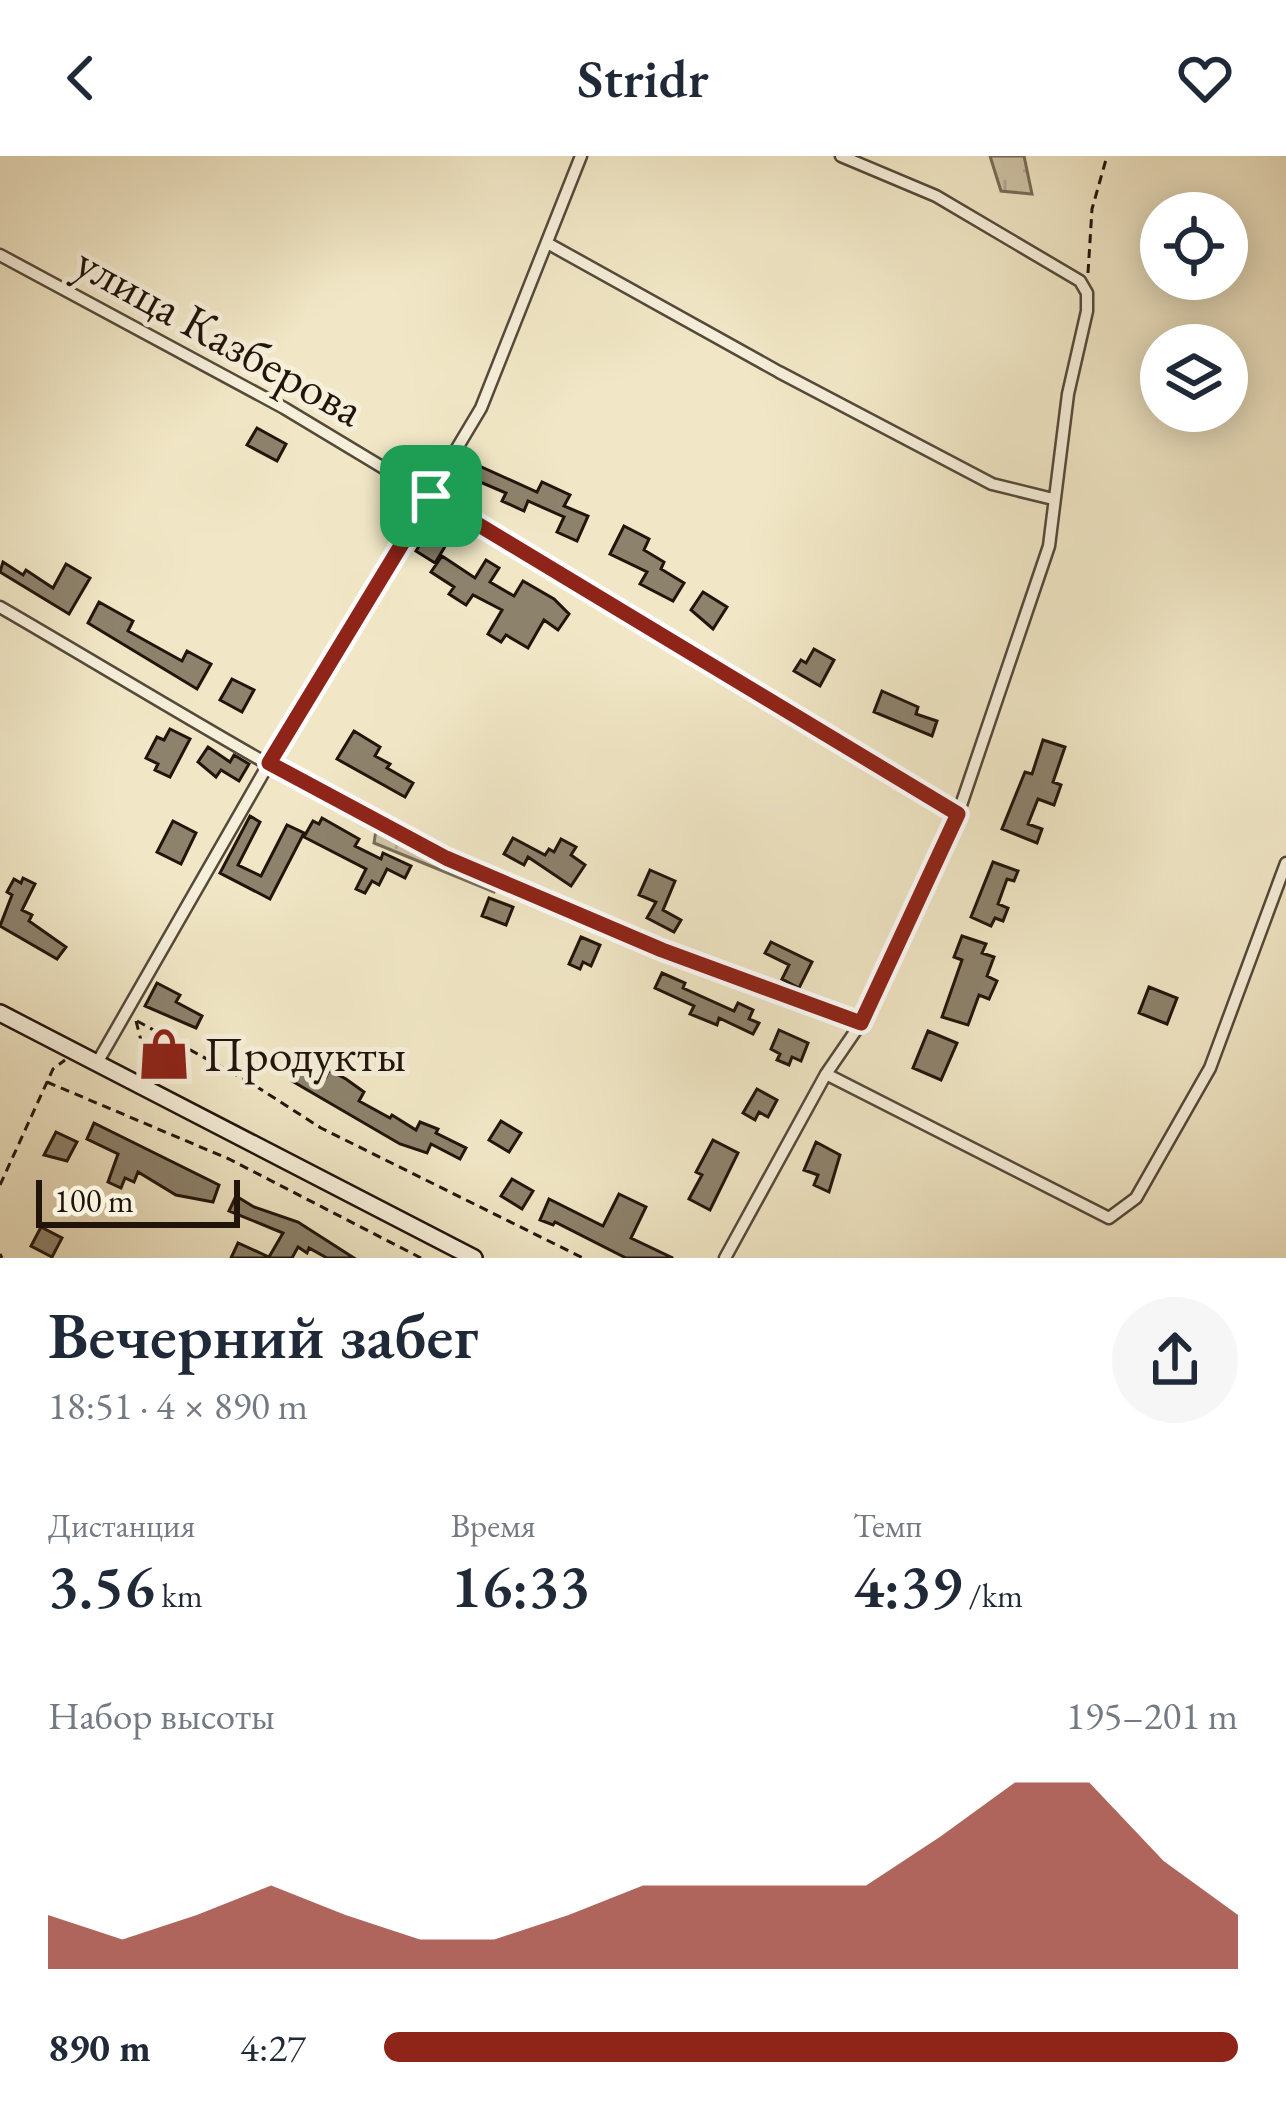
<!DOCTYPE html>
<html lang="ru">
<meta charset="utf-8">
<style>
body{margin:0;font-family:"EB Garamond",serif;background:#f6f6f7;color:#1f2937;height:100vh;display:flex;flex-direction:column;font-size:45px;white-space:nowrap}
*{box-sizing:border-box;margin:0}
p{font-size:39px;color:#747a83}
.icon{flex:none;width:66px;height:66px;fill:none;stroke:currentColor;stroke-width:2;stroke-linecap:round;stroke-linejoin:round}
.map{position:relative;height:1102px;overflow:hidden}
.sheet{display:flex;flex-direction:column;background:#fff;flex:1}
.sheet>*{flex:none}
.fabs{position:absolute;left:1140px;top:36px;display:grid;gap:24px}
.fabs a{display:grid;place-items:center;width:108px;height:108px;border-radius:50%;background:#fff;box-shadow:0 6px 30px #0003;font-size:60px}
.scale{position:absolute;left:36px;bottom:30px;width:204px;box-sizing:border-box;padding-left:12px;border:6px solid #21140b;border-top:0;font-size:33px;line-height:42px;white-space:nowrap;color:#21140b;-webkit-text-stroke:9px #f6efda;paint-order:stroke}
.pin{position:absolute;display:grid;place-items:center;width:102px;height:102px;color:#fff;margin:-51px;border-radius:24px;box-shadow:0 6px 18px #0006}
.round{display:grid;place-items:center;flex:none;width:126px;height:126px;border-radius:63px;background:#f6f6f7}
.head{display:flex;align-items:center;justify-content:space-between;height:204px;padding:0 48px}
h1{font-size:66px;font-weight:600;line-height:90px}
.stats{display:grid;grid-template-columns:repeat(3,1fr);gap:18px;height:204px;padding:12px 48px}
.stats div{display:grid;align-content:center}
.stats b{font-size:60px;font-weight:600}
.stats small{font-size:33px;font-weight:400}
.stats p{font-size:33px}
.chart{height:336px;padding:24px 48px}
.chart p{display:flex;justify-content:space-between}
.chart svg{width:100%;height:216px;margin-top:12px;fill:#8f2418;opacity:.7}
ul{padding:0 48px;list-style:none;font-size:39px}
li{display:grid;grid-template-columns:192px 144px 1fr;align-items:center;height:90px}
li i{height:30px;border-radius:15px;background:#8f2418}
header{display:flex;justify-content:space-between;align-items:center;height:156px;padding:0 48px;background:#fff;font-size:54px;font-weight:600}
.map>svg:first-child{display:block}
.forest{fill:url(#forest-crowns);stroke:#786c58;stroke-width:3}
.wetland{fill:url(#wetland-marsh);stroke:#786c58;stroke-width:3}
.building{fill:#8d826c;stroke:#21140b;stroke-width:3}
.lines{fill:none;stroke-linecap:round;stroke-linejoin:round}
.street-casing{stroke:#55493a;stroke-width:15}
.secondary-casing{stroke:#21140b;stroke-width:20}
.path{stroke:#21140b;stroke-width:3;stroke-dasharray:9 6;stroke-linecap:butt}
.street{stroke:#f6efda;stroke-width:10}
.secondary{stroke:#f6efda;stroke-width:15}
.route-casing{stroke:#fff;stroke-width:24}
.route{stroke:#8f2418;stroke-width:15}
.labels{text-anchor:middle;stroke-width:10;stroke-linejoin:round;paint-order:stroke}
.street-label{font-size:48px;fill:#21140b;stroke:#f6efda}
.poi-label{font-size:48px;fill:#21140b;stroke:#f6efda;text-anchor:start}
</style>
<header><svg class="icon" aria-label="back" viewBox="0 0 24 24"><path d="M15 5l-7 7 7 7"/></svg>Stridr<svg class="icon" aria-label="heart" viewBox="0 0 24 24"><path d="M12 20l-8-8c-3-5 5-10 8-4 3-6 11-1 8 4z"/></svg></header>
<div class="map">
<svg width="1286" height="1102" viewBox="0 0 1286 1102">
<defs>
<pattern id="forest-crowns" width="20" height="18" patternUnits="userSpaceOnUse" patternTransform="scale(3)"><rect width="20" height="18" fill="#cec3a6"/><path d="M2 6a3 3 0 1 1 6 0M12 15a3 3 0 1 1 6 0" fill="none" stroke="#b1a78e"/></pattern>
<pattern id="wetland-marsh" width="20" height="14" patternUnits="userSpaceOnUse" patternTransform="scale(3)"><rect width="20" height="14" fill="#cec3a6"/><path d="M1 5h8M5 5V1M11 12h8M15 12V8" fill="none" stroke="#b1a78e"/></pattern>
</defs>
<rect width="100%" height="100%" fill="#f1e7c6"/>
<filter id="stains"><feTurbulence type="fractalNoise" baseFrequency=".00167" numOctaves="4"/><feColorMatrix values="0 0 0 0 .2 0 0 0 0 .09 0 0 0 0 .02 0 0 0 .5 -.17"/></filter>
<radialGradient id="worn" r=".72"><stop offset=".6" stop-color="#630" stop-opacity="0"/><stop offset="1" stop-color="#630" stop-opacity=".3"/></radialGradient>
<path class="forest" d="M 376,674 L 497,727 L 494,736 L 374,687 Z"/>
<path class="wetland" d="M 990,0 L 1024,0 L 1032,38 L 1001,35 Z"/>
<path class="building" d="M 257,272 L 286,288 L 277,305 L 247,289 Z
M 466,304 L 537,336 L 542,326 L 570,339 L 564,350 L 588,360 L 577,385 L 557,376 L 564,361 L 528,345 L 524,355 L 502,345 L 506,337 L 478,325 L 475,331 L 457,322 Z
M 624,370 L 649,383 L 644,394 L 664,406 L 661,413 L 684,427 L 673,445 L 640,428 L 647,416 L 610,398 Z
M 430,372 L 449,384 L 435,407 L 416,395 Z
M 442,400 L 475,422 L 486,404 L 499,412 L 490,426 L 514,440 L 523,425 L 554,443 L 569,458 L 558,474 L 544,464 L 528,492 L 506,479 L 501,486 L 488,478 L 502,454 L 473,439 L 466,449 L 449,438 L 454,431 L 431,416 Z
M 3,406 L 23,419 L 26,414 L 53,432 L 66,408 L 90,422 L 69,458 L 0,416 Z
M 703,436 L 727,451 L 713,473 L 691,454 Z
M 99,446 L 133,465 L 128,475 L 182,505 L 187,495 L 211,508 L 197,533 L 88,467 Z
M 814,493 L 834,504 L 820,530 L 794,515 L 801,504 L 806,507 Z
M 232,523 L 254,534 L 242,556 L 220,544 Z
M 882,535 L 918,551 L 916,558 L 937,565 L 932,580 L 874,556 Z
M 170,573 L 190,583 L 170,621 L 155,614 L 158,608 L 146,602 L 157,581 L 164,584 Z
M 354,575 L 380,591 L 375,600 L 390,608 L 387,612 L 413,627 L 405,641 L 337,603 Z
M 1043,584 L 1065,591 L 1053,626 L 1061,629 L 1054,649 L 1038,643 L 1028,668 L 1042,673 L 1037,687 L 1002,673 L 1025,616 L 1032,618 Z
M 208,591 L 230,606 L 234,599 L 249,608 L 239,625 L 221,614 L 216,621 L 198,606 Z
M 250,660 L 260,666 L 238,709 L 261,720 L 287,669 L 304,677 L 270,743 L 220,717 Z
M 322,662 L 359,683 L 355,690 L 381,703 L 383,697 L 411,710 L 405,722 L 387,713 L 379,729 L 372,725 L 365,737 L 356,733 L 366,713 L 304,681 L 313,665 L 319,668 Z
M 173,665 L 196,677 L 181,708 L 157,696 Z
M 513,682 L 545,699 L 549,693 L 554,696 L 561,683 L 576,691 L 571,699 L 585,709 L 571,730 L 528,701 L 524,709 L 504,698 Z
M 993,706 L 1018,715 L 1014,725 L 1007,723 L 998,748 L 1008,752 L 1003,765 L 995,762 L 991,770 L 971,761 Z
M 650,714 L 675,725 L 663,754 L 681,764 L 674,776 L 647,762 L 656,746 L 639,739 Z
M 23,722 L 35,728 L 22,754 L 32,759 L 29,765 L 66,791 L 57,803 L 0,770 L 12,739 L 7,736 L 14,723 L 21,727 Z
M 489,742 L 513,751 L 506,769 L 482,760 Z
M 962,780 L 986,788 L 982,797 L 994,801 L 987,820 L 997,825 L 989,843 L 979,839 L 968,869 L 942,861 L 962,804 L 954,801 Z
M 581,781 L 600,789 L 591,810 L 583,806 L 580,813 L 569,808 Z
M 771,786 L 812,806 L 799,832 L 782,823 L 789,809 L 765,797 Z
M 662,817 L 685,827 L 683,832 L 734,855 L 738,847 L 753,854 L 749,863 L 759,867 L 753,878 L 719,862 L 717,869 L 690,858 L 694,850 L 655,832 Z
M 157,827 L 180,839 L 176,846 L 202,860 L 196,872 L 145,850 Z
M 1149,831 L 1177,842 L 1167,868 L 1139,857 Z
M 779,874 L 808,887 L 801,905 L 792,901 L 789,909 L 777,904 L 780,898 L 771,893 Z
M 928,875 L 957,887 L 941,924 L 913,912 Z
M 303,907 L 326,921 L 329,914 L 346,923 L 364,936 L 359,945 L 390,962 L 392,959 L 416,974 L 420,966 L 438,973 L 436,977 L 466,992 L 460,1003 L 431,988 L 427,997 L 400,988 L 292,925 Z
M 757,933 L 777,944 L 768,961 L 759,956 L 755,964 L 743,957 Z
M 501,965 L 521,977 L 509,996 L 489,984 Z
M 94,967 L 219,1029 L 213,1046 L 176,1039 L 138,1016 L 134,1026 L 125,1022 L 121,1032 L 108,1026 L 118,998 L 87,983 Z
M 56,976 L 77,986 L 67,1005 L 44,999 Z
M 713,984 L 738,997 L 710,1054 L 689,1043 L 702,1019 L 696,1016 Z
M 816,986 L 840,999 L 829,1036 L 814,1029 L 818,1019 L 804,1014 Z
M 512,1023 L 533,1035 L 522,1053 L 501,1040 Z
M 619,1038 L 646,1051 L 631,1082 L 673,1102 L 626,1102 L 555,1066 L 553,1069 L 540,1064 L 549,1043 L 603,1070 Z
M 236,1040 L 254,1051 L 298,1066 L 354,1102 L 327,1102 L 309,1092 L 307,1097 L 298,1091 L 292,1102 L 231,1102 L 238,1087 L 269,1101 L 283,1077 L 229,1055 Z
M 41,1071 L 62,1082 L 52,1101 L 31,1090 Z"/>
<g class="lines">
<g class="street-casing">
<path id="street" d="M 549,88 L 779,216 L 992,328 L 1053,343
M 0,99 L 284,252 L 958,658
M 0,451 C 147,536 292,628 445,702 C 579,767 721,817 861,867
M 97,907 L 269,607 L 481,252 L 581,0
M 826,918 L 1109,1062 L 1136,1042 L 1210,912 L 1286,707
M 725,1102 L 826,918 L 861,867 L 958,658 L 1049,390 L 1068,238 L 1087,155 L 1087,137 L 1080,125 L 936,40 L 841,0"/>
</g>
<g class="secondary-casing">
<path id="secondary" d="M 0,857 L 474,1102"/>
</g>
<path class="path" d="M 1088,117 L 1092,53 L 1107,0
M 136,865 L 146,904
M 137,865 L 251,927 L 321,972 L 583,1102
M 47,926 L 229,1003 L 421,1102
M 0,1029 L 53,913 L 65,904
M 0,1098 L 2,1102"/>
<use href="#street" class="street"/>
<use href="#secondary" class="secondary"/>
</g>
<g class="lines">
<g class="route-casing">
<path id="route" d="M 431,340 L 958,658 L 861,867 L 662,794 L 446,702 L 269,607 Z"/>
</g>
<use href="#route" class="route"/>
</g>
<defs>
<g id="shop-bare" transform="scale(4.14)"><path d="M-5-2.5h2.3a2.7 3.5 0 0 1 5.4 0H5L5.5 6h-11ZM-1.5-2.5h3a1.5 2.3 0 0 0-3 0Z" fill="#8f2418" stroke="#f6efda" stroke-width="2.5" paint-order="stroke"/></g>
</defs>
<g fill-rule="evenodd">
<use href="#shop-bare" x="164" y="898"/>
</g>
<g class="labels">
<g class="street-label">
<text transform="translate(220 179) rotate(29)" y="17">улица Казберова</text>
</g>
<g class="poi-label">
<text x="204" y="915">Продукты</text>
</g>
</g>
<rect width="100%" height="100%" filter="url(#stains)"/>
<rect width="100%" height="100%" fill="url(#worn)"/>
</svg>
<div class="fabs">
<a><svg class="icon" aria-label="locate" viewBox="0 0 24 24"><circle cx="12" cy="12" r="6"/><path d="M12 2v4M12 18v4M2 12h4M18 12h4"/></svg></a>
<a><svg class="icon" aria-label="layers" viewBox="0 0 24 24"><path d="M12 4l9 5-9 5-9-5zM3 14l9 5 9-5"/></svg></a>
</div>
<div class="scale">100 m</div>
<div class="pin" style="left:431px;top:340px;background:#1e9e55"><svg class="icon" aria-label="arrive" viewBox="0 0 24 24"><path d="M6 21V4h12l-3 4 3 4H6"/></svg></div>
</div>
<section class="sheet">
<div class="head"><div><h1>Вечерний забег</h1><p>18:51 · 4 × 890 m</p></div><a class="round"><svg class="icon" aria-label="share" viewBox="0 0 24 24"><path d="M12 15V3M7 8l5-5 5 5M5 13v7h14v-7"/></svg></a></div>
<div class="stats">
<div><p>Дистанция</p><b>3.56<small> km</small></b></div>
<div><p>Время</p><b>16:33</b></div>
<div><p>Темп</p><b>4:39<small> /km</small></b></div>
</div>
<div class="chart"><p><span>Набор высоты</span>195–201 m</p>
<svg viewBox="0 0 160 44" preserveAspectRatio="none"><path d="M0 44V33L10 38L20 33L30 27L40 33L50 38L60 38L70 33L80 27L90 27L100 27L110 27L120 17L130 6L140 6L150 22L160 33V44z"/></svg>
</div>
<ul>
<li><b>890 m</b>4:27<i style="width:100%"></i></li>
</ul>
</section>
